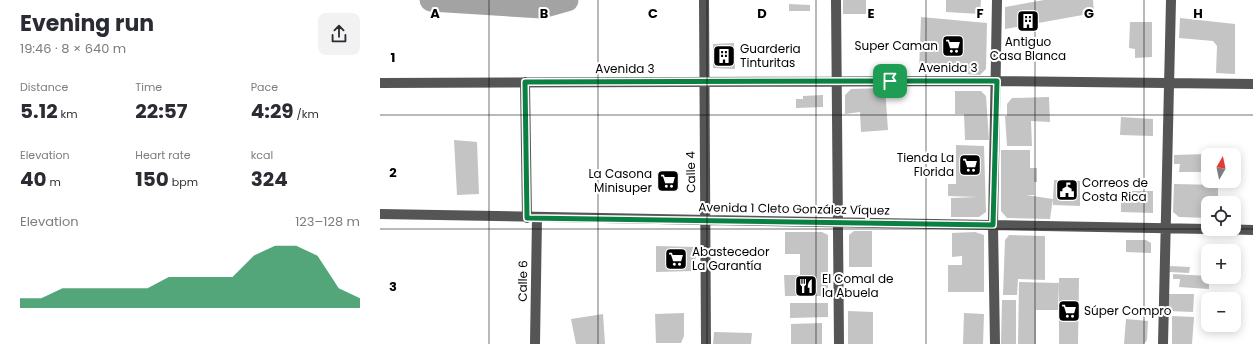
<!DOCTYPE html>
<meta charset="utf-8">
<style>
body{margin:0;font-family:Poppins,sans-serif;background:#f2f2f3;color:#2b2b33;height:100vh;display:flex;flex-direction:column;font-size:15px;white-space:nowrap}
*{box-sizing:border-box;margin:0}
p{font-size:13px;color:#7c7c81}
.icon{flex:none;width:22px;height:22px;fill:none;stroke:currentColor;stroke-width:2;stroke-linecap:round;stroke-linejoin:round}
.map{position:relative;flex:1;overflow:hidden}
.drawer{display:flex;flex-direction:column;background:#fff;width:380px}
.drawer>*{flex:none}
.needle{width:26px;rotate:9deg}
.buttons{position:absolute;left:821px;top:148px;display:grid;gap:8px}
.buttons a{display:grid;place-items:center;width:40px;height:40px;border-radius:8px;background:#fff;box-shadow:0 2px 10px #0003;font-size:20px}
.pin{position:absolute;display:grid;place-items:center;width:34px;height:34px;color:#fff;margin:-17px;border-radius:8px;box-shadow:0 2px 6px #0006}
.round{display:grid;place-items:center;flex:none;width:42px;height:42px;border-radius:8px;background:#f2f2f3}
.overview{display:flex;align-items:center;justify-content:space-between;height:68px;padding:0 20px}
h1{font-size:22px;font-weight:700;line-height:30px}
.stats{display:grid;grid-template-columns:repeat(3,1fr);gap:6px;height:68px;padding:4px 20px}
.stats div{display:grid;align-content:center}
.stats b{font-size:20px;font-weight:700}
.stats small{font-size:11px;font-weight:400}
.stats p{font-size:11px}
.chart{height:112px;padding:8px 20px}
.chart p{display:flex;justify-content:space-between}
.chart svg{width:100%;height:72px;margin-top:4px;fill:#0b8043;opacity:.7}
main{display:flex;flex:1;min-height:0}
.map>svg:first-child{display:block}
.lines{fill:none;stroke-linecap:round;stroke-linejoin:round}
.river{stroke:#a3a3a3;stroke-width:23}
.building{fill:#c4c4c4}
.minor{stroke:#555;stroke-width:10}
.route-casing{stroke:#fff;stroke-width:8}
.route{stroke:#0b8043;stroke-width:5}
.grid{fill:none;stroke:#000;stroke-width:1;stroke-opacity:0.55}
.labels{text-anchor:middle;stroke-width:4;stroke-linejoin:round;paint-order:stroke}
.poi-label{font-size:12px;fill:#000;stroke:#fff;text-anchor:start}
.street-label{font-size:12px;fill:#000;stroke:#fff}
.grid-label{font-size:13px;text-anchor:middle;font-weight:bold;fill:#000;stroke:#fff;stroke-width:4;stroke-linejoin:round;paint-order:stroke}
</style>
<main>
<section class="drawer">
<div class="overview"><div><h1>Evening run</h1><p>19:46 · 8 × 640 m</p></div><a class="round"><svg class="icon" aria-label="share" viewBox="0 0 24 24"><path d="M12 15V3M7 8l5-5 5 5M5 13v7h14v-7"/></svg></a></div>
<div class="stats">
<div><p>Distance</p><b>5.12<small> km</small></b></div>
<div><p>Time</p><b>22:57</b></div>
<div><p>Pace</p><b>4:29<small> /km</small></b></div>
</div>
<div class="stats">
<div><p>Elevation</p><b>40<small> m</small></b></div>
<div><p>Heart rate</p><b>150<small> bpm</small></b></div>
<div><p>kcal</p><b>324</b></div>
</div>
<div class="chart"><p><span>Elevation</span>123–128 m</p>
<svg viewBox="0 0 160 44" preserveAspectRatio="none"><path d="M0 44V38L10 38L20 32L30 32L40 32L50 32L60 32L70 25L80 25L90 25L100 25L110 12L120 6L130 6L140 12L150 32L160 38V44z"/></svg>
</div>
</section>
<div class="map">
<svg width="873" height="344" viewBox="0 0 873 344">
<rect width="100%" height="100%" fill="#fff"/>
<g class="lines">
<path class="river" d="M 51,0 L 162,7 L 187,0"/>
</g>
<path class="building" d="M 463,0 L 486,0 L 486,14 L 463,14 Z
M 566,0 L 601,0 L 600,14 L 566,12 Z
M 664,0 L 713,0 L 714,13 L 625,29 L 625,7 Z
M 409,4 L 430,5 L 430,11 L 409,11 Z
M 541,17 L 607,23 L 606,69 L 600,75 L 539,71 Z
M 800,18 L 855,24 L 855,74 L 836,73 L 837,46 L 833,41 L 799,38 Z
M 750,22 L 772,22 L 772,57 L 755,58 L 755,49 L 749,48 Z
M 354,43 L 355,69 L 333,68 L 333,44 Z
M 505,88 L 508,130 L 481,132 L 480,112 L 465,114 L 465,95 L 471,89 Z
M 575,91 L 601,91 L 606,96 L 609,140 L 585,140 L 584,114 L 575,114 Z
M 443,95 L 443,107 L 416,108 L 416,99 L 423,99 L 423,96 Z
M 669,97 L 670,122 L 651,121 L 652,146 L 627,146 L 625,116 L 627,116 L 627,104 L 632,98 Z
M 741,117 L 773,119 L 773,136 L 740,135 Z
M 74,140 L 97,142 L 99,194 L 77,195 Z
M 576,145 L 604,146 L 606,212 L 599,217 L 571,217 L 571,198 L 597,197 L 568,196 L 568,184 L 576,184 Z
M 621,150 L 650,150 L 650,168 L 657,168 L 657,182 L 654,182 L 654,195 L 646,195 L 673,199 L 674,180 L 700,181 L 700,206 L 673,205 L 673,199 L 670,219 L 627,218 L 621,211 Z
M 825,154 L 825,172 L 799,172 L 800,164 L 794,164 L 794,155 Z
M 277,173 L 299,174 L 299,189 L 277,188 Z
M 794,184 L 838,185 L 838,203 L 828,203 L 828,218 L 799,217 L 793,212 Z
M 741,191 L 773,191 L 773,213 L 741,212 Z
M 474,231 L 492,231 L 492,267 L 469,267 L 469,235 Z
M 405,232 L 442,232 L 448,235 L 448,296 L 405,296 L 404,275 L 420,275 L 420,254 L 405,254 Z
M 595,232 L 604,235 L 604,292 L 568,292 L 568,265 L 582,265 L 582,256 L 572,257 L 572,233 Z
M 629,235 L 665,236 L 665,280 L 638,279 L 637,295 L 623,295 L 625,240 Z
M 746,240 L 766,240 L 771,243 L 771,253 L 746,252 Z
M 276,246 L 316,247 L 315,271 L 276,272 Z
M 790,266 L 810,267 L 809,273 L 789,272 Z
M 793,274 L 828,276 L 829,277 L 829,289 L 799,287 L 800,279 L 793,279 Z
M 679,278 L 699,278 L 698,344 L 679,344 Z
M 639,282 L 679,283 L 678,310 L 656,310 L 656,344 L 638,344 Z
M 789,294 L 814,294 L 813,312 L 788,311 Z
M 622,300 L 636,300 L 636,344 L 621,344 Z
M 410,303 L 448,303 L 448,317 L 410,318 Z
M 468,311 L 493,312 L 493,344 L 468,344 Z
M 304,313 L 304,336 L 301,343 L 276,343 L 275,314 Z
M 584,313 L 604,314 L 603,344 L 583,344 Z
M 223,314 L 225,344 L 196,344 L 191,319 Z
M 792,316 L 814,317 L 812,344 L 792,344 Z
M 746,319 L 768,321 L 767,340 L 764,344 L 744,344 Z
M 442,323 L 442,344 L 411,344 L 411,324 Z
M 334,332 L 372,333 L 371,344 L 333,344 Z"/>
<g class="lines">
<path class="minor" d="M 324,0 L 326,344
M 456,0 L 459,344
M 145,82 L 147,218
M 0,83 L 617,81 L 873,84
M 0,214 L 828,229
M 837,229 L 873,230
M 155,344 L 157,218
M 615,344 L 613,225 L 617,0
M 783,344 L 791,0"/>
</g>
<g class="lines">
<g class="route-casing">
<path id="route" d="M 510,81 L 617,81 L 613,225 L 147,218 L 145,82 Z"/>
</g>
<use href="#route" class="route"/>
</g>
<path class="grid" d="M 109,0 L 109,344M 218,0 L 218,344M 327,0 L 327,344M 436,0 L 436,344M 546,0 L 546,344M 655,0 L 655,344M 764,0 L 764,344M 0,115 L 873,115M 0,229 L 873,229"/>
<defs>
<g id="building-square" transform="scale(1.15)"><rect x="-9" y="-9" width="18" height="18" rx="4" fill="#000" stroke="#fff"/><path d="M-4-6H4V6H1V3H-1V6H-4ZM-2.5-4.3h1.7v1.8h-1.7ZM.8-4.3h1.7v1.8H.8ZM-2.5-1h1.7V.8h-1.7ZM.8-1h1.7V.8H.8Z" fill="#fff"/></g>
<g id="supermarket-square" transform="scale(1.15)"><rect x="-9" y="-9" width="18" height="18" rx="4" fill="#000" stroke="#fff"/><path d="M-6-5.5h2.5l.6 2H6L4.5 2H-2.5L-4.4-4H-6ZM-1.5 3.2a1.3 1.3 0 1 0 .1 0ZM3 3.2a1.3 1.3 0 1 0 .1 0Z" fill="#fff"/></g>
<g id="civic-square" transform="scale(1.15)"><rect x="-9" y="-9" width="18" height="18" rx="4" fill="#000" stroke="#fff"/><path d="M-.6-6.5H3V-4.5H.6V-3L4-1V1h2V6H-6V1h2V-1L-.6-3ZM-1.2 2.5V6h2.4V2.5Z" fill="#fff"/></g>
<g id="restaurant-square" transform="scale(1.15)"><rect x="-9" y="-9" width="18" height="18" rx="4" fill="#000" stroke="#fff"/><path d="M-5-6h1v4h1v-4h1v4h1v-4h1v5L-1.5 .5V6h-2V.5L-5-1ZM5-6V6H3V1.5H1.5Q1.5-4 5-6Z" fill="#fff"/></g>
</defs>
<g fill-rule="evenodd">
<use href="#building-square" x="648" y="21"/>
<use href="#supermarket-square" x="573" y="46"/>
<use href="#building-square" x="344" y="56"/>
<use href="#supermarket-square" x="590" y="165"/>
<use href="#supermarket-square" x="288" y="181"/>
<use href="#civic-square" x="687" y="190"/>
<use href="#supermarket-square" x="296" y="259"/>
<use href="#restaurant-square" x="426" y="286"/>
<use href="#supermarket-square" x="689" y="311"/>
</g>
<g class="labels">
<g class="poi-label">
<text x="648" y="46" text-anchor="middle">Antiguo<tspan x="648" dy="14">Casa Blanca</tspan></text>
<text x="558" y="50" text-anchor="end">Super Caman</text>
<text x="360" y="53">Guarderia<tspan x="360" dy="14">Tinturitas</tspan></text>
<text x="574" y="162" text-anchor="end">Tienda La<tspan x="574" dy="14">Florida</tspan></text>
<text x="272" y="178" text-anchor="end">La Casona<tspan x="272" dy="14">Minisuper</tspan></text>
<text x="702" y="187">Correos de<tspan x="702" dy="14">Costa Rica</tspan></text>
<text x="312" y="256">Abastecedor<tspan x="312" dy="14">La Garantía</tspan></text>
<text x="442" y="283">El Comal de<tspan x="442" dy="14">la Abuela</tspan></text>
<text x="704" y="315">Súper Compro</text>
</g>
<g class="street-label">
<text x="568" y="72">Avenida 3</text>
<text x="245" y="73">Avenida 3</text>
<text transform="translate(311 172) rotate(-91)" y="4">Calle 4</text>
<text transform="translate(414 209) rotate(1)" y="4">Avenida 1 Cleto González Víquez</text>
<text transform="translate(143 281) rotate(-89)" y="4">Calle 6</text>
</g>
</g>
<g class="grid-label">
<text x="55" y="18">A</text>
<text x="164" y="18">B</text>
<text x="273" y="18">C</text>
<text x="382" y="18">D</text>
<text x="491" y="18">E</text>
<text x="600" y="18">F</text>
<text x="709" y="18">G</text>
<text x="818" y="18">H</text>
<text x="13" y="62">1</text>
<text x="13" y="177">2</text>
<text x="13" y="291">3</text>
</g>
</svg>
<div class="buttons">
<a><svg class="needle" viewBox="-14 -14 28 28"><path d="M0-13l5 13h-10z" fill="#e53935"/><path d="M0 13l5-13h-10z" fill="#7c7c81"/></svg></a>
<a><svg class="icon" aria-label="locate" viewBox="0 0 24 24"><circle cx="12" cy="12" r="6"/><path d="M12 2v4M12 18v4M2 12h4M18 12h4"/></svg></a>
<a>+</a>
<a>−</a>
</div>
<div class="pin" style="left:510px;top:81px;background:#1e9e55"><svg class="icon" aria-label="arrive" viewBox="0 0 24 24"><path d="M6 21V4h12l-3 4 3 4H6"/></svg></div>
</div>
</main>
